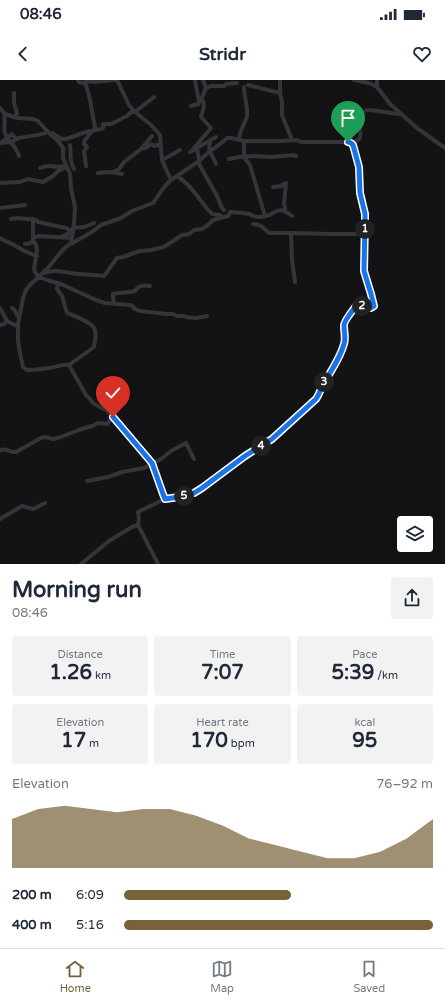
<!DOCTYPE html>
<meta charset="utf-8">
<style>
body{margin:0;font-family:"Varela Round",sans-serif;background:#f2f2f3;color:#1f2937;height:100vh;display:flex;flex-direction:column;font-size:15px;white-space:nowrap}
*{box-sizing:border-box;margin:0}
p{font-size:13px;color:#747a83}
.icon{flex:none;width:22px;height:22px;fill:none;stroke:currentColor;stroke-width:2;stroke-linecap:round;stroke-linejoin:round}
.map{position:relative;height:484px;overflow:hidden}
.drawer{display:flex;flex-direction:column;background:#fff;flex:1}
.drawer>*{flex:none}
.fabs{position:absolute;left:397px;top:436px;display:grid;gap:8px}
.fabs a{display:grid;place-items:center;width:36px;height:36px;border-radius:4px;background:#fff;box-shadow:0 2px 10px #0003;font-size:20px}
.pin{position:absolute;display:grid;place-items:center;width:34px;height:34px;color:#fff;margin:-41px -17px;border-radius:50% 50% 50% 0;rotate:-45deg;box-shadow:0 0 4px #0007}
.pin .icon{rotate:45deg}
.km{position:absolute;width:20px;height:20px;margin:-10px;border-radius:50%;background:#222;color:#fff;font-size:11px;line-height:20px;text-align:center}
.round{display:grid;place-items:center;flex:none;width:42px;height:42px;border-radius:4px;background:#f2f2f3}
.head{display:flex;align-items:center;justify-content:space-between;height:68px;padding:0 12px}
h1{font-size:22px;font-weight:700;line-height:30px}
.metrics{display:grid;grid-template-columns:repeat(3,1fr);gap:6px;height:68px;padding:4px 12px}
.metrics div{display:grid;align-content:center;border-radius:4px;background:#f2f2f3;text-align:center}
.metrics b{font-size:20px;font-weight:700}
.metrics small{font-size:11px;font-weight:400}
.metrics p{font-size:11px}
.chart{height:112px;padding:8px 12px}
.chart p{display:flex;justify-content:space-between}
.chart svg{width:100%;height:72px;margin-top:4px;fill:#77623a;opacity:.7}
ul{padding:0 12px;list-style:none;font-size:13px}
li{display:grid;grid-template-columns:64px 48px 1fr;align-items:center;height:30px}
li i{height:10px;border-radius:5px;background:#77623a}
.status{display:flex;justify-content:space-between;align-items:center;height:28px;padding:0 20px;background:#fff;direction:ltr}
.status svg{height:11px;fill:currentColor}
header{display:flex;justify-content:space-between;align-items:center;height:52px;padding:0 12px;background:#fff;font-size:18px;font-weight:700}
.tab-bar{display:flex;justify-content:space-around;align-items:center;height:56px;border-top:1px solid #e0e1e3;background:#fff;font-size:11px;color:#747a83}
.tab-bar a{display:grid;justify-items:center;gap:2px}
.tab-bar .on{color:#77623a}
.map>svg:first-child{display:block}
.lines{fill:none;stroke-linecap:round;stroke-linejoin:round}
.minor{stroke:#343539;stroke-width:4}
.route-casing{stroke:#fff;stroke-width:8}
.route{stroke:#1a73e8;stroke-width:5}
</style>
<div class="status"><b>08:46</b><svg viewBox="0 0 49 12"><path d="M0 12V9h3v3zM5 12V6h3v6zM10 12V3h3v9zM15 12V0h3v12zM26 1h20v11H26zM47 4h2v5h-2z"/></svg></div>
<header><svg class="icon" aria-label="back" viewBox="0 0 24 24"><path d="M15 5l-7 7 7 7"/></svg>Stridr<svg class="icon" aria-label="heart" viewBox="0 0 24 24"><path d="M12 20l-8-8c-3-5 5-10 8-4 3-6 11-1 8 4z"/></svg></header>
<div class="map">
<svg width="445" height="484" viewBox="0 0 445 484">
<rect width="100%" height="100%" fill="#131315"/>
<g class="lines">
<path class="minor" d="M 78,0 L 79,2 L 83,3 L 89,1 L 95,2 L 115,0
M 117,0 L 129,25 L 135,32 L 151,45 L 160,55 L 162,80 L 171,100
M 280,0 L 280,13 L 282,22 L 282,35 L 292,60
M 354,0 L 369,3 L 377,7
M 377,0 L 377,7 L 390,24 L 417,48 L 445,68
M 85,3 C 91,16 91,31 95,46 L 94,50
M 248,5 L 280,13
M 206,8 L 211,6 L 224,6 L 226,4 L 237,3
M 14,13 L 14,23 L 17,33 L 15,37
M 201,20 L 206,8 L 203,0
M 191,26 L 198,24 L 199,22 L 195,0
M 0,28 L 4,33 L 8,35 L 17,38 L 33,39 L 38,41 L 49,53 L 58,61 L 63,68 L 63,78 L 70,94 L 71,109 L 75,127 L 74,144 L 71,164
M 4,33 C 6,39 3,49 5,53 C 8,61 17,67 19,76
M 52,53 L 62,59 L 66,59 L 86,52 L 101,49 L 103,48 L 103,44 L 111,44 L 127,36 L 131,32 L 135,32 L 154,17
M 239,60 C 239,51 245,44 247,36 C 248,27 244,16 244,7
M 210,61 L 209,69 L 216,84
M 244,61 L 244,77 L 250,85 L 265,136
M 2,62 L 12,54 L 16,59
M 0,63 C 3,62 6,63 10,62 C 13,62 15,59 19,58 C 28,56 39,56 48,52
M 352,64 L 359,59 L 360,57 C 361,50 359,41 362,35 C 363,32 364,31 366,30 C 368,29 395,34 401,34
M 70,65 C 72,77 68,78 74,89
M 142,68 L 146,68 L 151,64 L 154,66 L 157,65 L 161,67
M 190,72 L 216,57
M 229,79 L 239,77 L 253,76 L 272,77 L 293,75 L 296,76
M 162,80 L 180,70
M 199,81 L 198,72 L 194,68 L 211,48 L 201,37 L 204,26 L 203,21 L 201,20 L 199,20
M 198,82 L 217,116 L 221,126 L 224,130
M 86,86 L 84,71 L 87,67 L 84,64 L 85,60 L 92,51
M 40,88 C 51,83 55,89 64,86
M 113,92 L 119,89 L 124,82 L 141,69 L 152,56
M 98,93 L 110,92 L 122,94
M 177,96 C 192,105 200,122 212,134 L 219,135 L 223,137
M 0,103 L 20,102 L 28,99 L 43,102 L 53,96 L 58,91 L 64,88 L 66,85
M 273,107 L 281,106 L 286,103
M 0,128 L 25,125
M 285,131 L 285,127 L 284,124 L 286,103
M 11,139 L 18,138 L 36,140 L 38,142 L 66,148 L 73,152
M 33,139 L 33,160 L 36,165 L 37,170 L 34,189 L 35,192 L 39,197 L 47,200 L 61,204 L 96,220 L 105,223 L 131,225 L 135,229 L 140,231 L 167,234 L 173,234 L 177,236 L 184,236 L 186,237 L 196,238 L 207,236
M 253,144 C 263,145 263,148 269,153 L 291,153
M 73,148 L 84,147 L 94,143
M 61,157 L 67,154 L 73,152
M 0,158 L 3,160 C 15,164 25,173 37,176
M 33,158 L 38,156 L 72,158
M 25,164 L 31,163 L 33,160
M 45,193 C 56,188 69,194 81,194 C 88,195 96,195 104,196 L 117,178 L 123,177 L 140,171 L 151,170 L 164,167 L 182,155 L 189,154 L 194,150 L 202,149 L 208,145 L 213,140 L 228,136 L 230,132 C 237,132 243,133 249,134 C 252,135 255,137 258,137 C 276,138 274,122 292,136
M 295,202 L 292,180 L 291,153 L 333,154 L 365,154
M 58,203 L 57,209 L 62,216 L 67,233 C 73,235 92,243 94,248 C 97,253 95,262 94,267 L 69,285
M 114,224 L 113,216 L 113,214 C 121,212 128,213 135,211 C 138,206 144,205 150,206
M 0,228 L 7,241
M 12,228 L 14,229 L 17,235 L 19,237
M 0,245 L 4,244 L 7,241 L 17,246 L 18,247
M 0,370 C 8,368 10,373 16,372 L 41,358 L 45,357 L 53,359 L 58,358 L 79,350 L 92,346 L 98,343 L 107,344 L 113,337
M 87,401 L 108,397 L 122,392 L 144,388 L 161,379 L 171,371 L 186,363 L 194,379
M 165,419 L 159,403 L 152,383 L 111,335 L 107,331 L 93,323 L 90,319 L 86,315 L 69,285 C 62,284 56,287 50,288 C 42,289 34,290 27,290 L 23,287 L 20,273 L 18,261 L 18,244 L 23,218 L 26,210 L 31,204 L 48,188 L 60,173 L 67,166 L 92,152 L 101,145 L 121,138 L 132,131 L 153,123 L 165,106 L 171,100 L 199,81 L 210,71 L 219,65 L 227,58 L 231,58 L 244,61 L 281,61 L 297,60 L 301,62 L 348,62 L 352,64
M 0,439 L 22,426 L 33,429 L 45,423
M 138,445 L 158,484
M 81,484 L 109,461 L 132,447 L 138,445 L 139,439 L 138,432 L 165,419 L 179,417 L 194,413 L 202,408 L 245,376 L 272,359 L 299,333 L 313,322 L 319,316 L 322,306 L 342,272 L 345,260 L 344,244 L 357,226 L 359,225 L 371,228 L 374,226 L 371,214 L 364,191 L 365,134 L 360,113 L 359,87 L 352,64"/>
</g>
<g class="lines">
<g class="route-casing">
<path id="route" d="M 113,337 L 152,383 L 163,414 L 165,419 L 179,417 L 194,413 L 202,408 L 245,376 L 272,359 L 316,319 C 319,315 320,310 323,305 C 330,292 340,279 344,264 C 346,258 344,252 344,246 C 343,242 353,230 356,226 L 358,225 L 371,228 L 374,226 L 371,214 L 364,191 L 365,140 L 365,134 L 360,113 L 359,87 L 353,65 L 351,63 L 348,62"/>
</g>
<use href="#route" class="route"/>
</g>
</svg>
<div class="fabs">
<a><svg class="icon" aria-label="layers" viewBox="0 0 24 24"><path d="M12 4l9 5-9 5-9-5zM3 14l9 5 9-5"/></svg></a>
</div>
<div class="pin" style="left:348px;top:62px;background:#1e9e55"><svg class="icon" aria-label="arrive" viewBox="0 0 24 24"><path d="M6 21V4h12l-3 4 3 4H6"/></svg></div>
<div class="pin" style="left:113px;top:337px;background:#d93025"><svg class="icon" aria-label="check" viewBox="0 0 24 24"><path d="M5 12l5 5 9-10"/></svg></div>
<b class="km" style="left:365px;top:149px">1</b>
<b class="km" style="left:362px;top:226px">2</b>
<b class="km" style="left:324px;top:302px">3</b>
<b class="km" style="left:261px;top:366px">4</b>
<b class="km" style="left:184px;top:416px">5</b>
</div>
<section class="drawer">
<div class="head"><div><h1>Morning run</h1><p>08:46</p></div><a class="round"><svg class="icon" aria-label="share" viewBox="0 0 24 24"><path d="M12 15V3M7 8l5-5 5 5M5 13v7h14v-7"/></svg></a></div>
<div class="metrics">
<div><p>Distance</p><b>1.26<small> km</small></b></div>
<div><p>Time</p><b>7:07</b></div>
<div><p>Pace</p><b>5:39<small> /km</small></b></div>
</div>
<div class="metrics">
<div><p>Elevation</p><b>17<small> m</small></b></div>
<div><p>Heart rate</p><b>170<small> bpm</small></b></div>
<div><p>kcal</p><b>95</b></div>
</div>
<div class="chart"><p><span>Elevation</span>76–92 m</p>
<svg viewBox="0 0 160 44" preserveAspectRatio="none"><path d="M0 44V14L10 8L20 6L30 8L40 10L50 8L60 8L70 12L80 18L90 26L100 30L110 34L120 38L130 38L140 34L150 26L160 14V44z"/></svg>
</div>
<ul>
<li><b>200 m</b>6:09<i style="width:54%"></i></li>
<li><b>400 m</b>5:16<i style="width:100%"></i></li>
</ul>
</section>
<nav class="tab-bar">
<a class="on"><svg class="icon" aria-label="home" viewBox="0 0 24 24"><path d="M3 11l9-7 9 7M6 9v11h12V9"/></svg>Home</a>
<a><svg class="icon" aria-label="map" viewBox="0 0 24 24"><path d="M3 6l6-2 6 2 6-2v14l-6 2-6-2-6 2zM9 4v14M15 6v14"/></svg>Map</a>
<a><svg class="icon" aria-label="saved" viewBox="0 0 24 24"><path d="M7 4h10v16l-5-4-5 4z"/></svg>Saved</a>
</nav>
